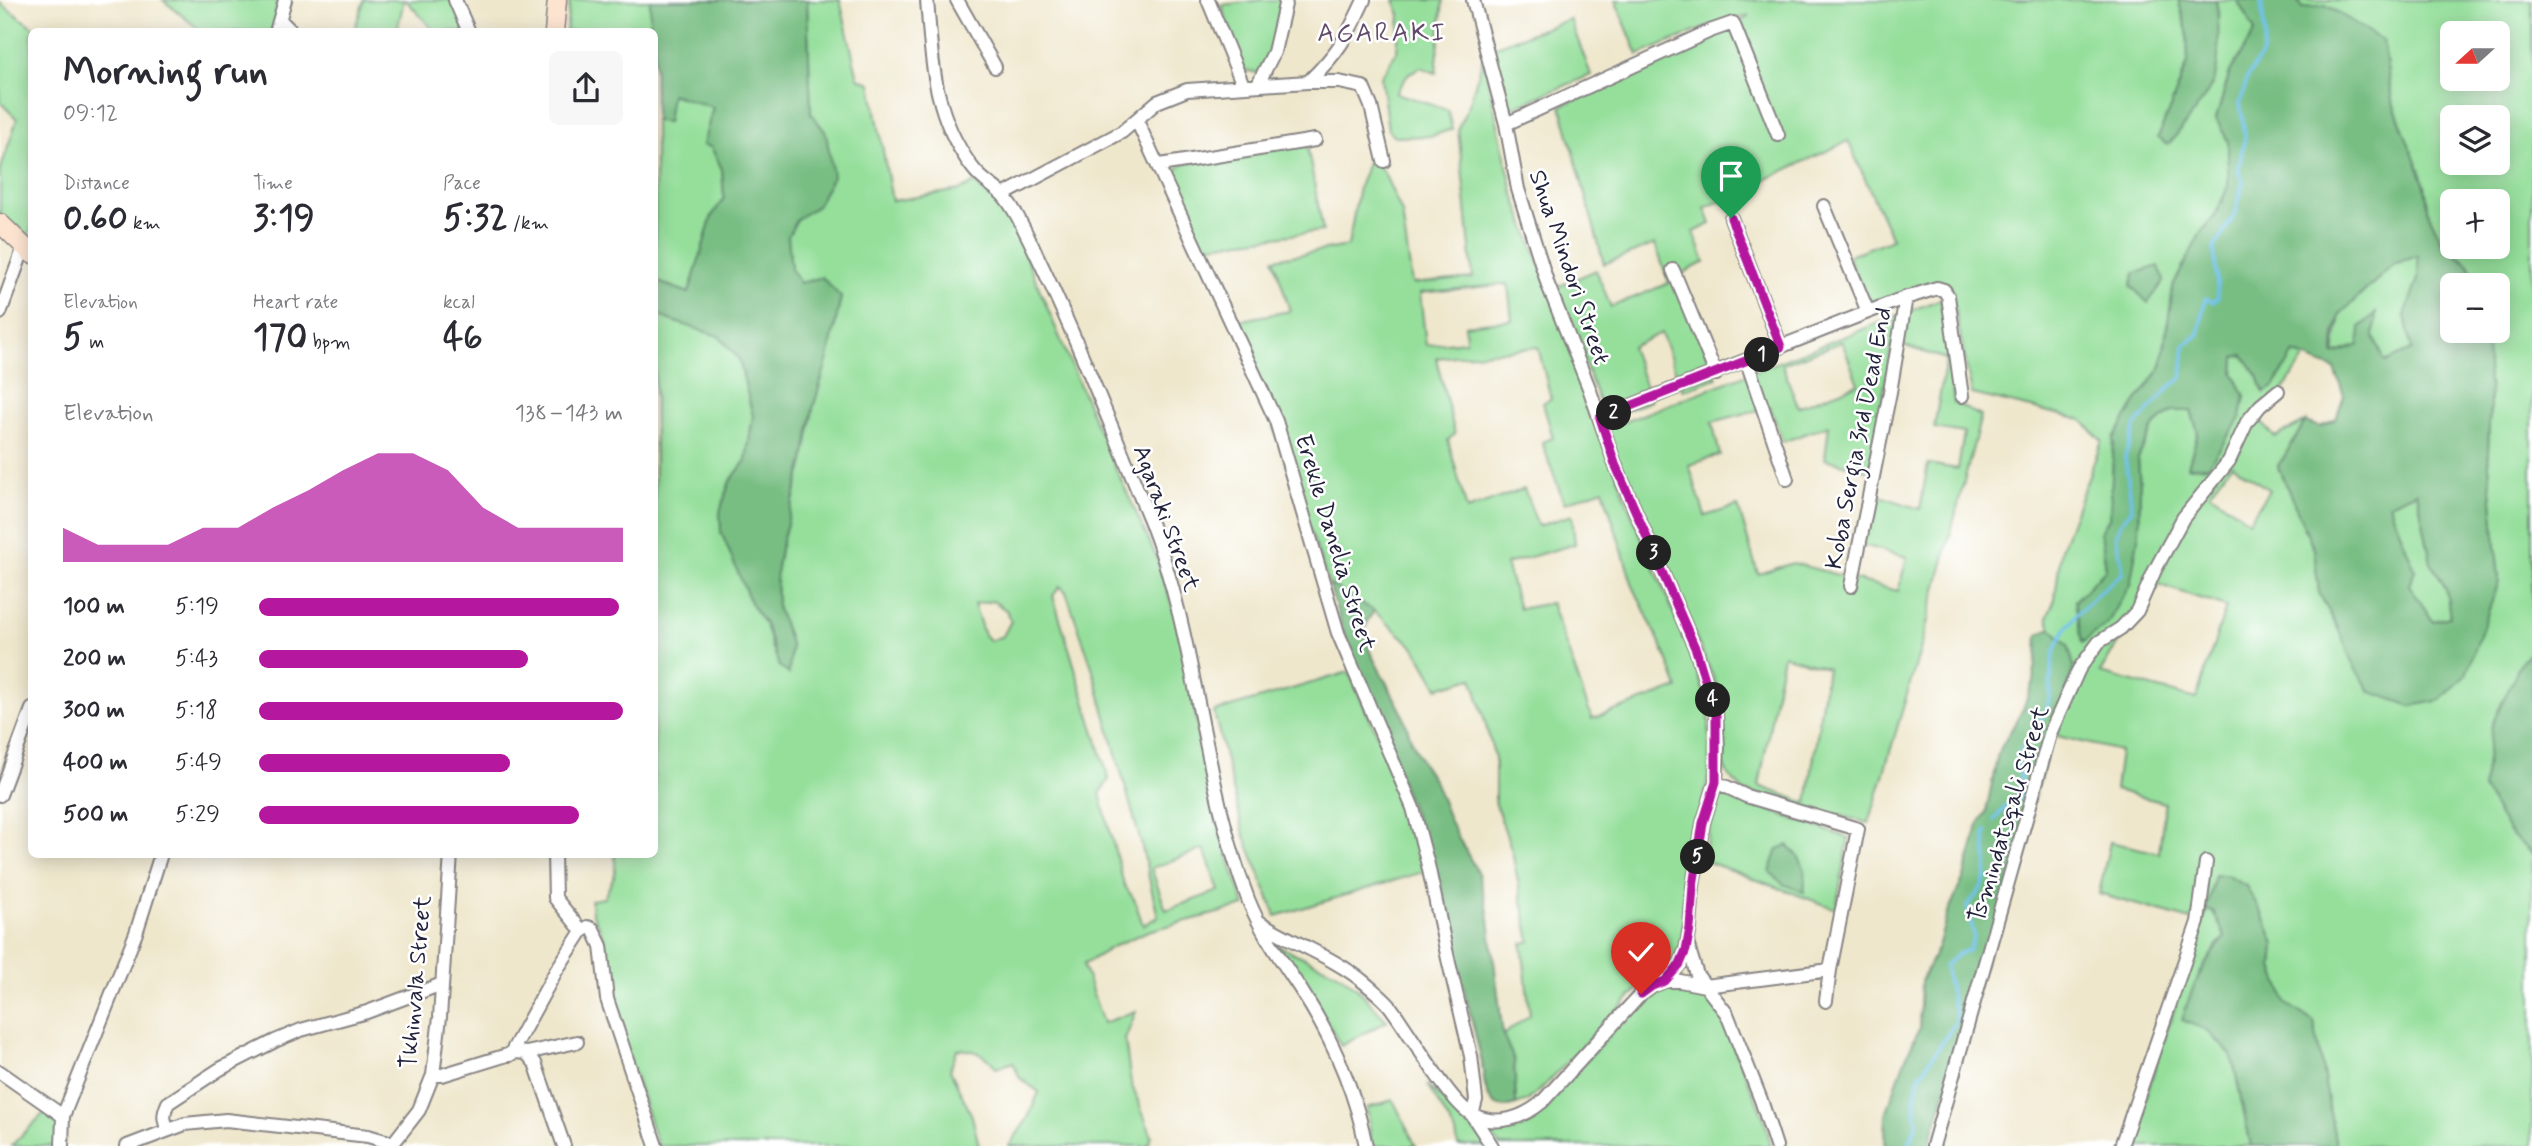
<!DOCTYPE html>
<meta charset="utf-8">
<style>
body{margin:0;font-family:Mynerve,sans-serif;background:#f7f7f7;color:#2b2b33;height:100vh;display:flex;flex-direction:column;font-size:26px;white-space:nowrap}
*{box-sizing:border-box;margin:0}
p{font-size:23px;color:#7c7c81}
.icon{flex:none;width:38px;height:38px;fill:none;stroke:currentColor;stroke-width:2;stroke-linecap:round;stroke-linejoin:round}
.map{position:relative;flex:1;overflow:hidden}
.details{position:absolute;left:28px;top:28px;width:630px;height:830px;display:flex;flex-direction:column;background:#fff;border-radius:10px;box-shadow:0 4px 18px #0003}
.details>*{flex:none}
.needle{width:46px;rotate:249deg}
.tools{position:absolute;left:2440px;top:21px;display:grid;gap:14px}
.tools a{display:grid;place-items:center;width:70px;height:70px;border-radius:10px;background:#fff;box-shadow:0 4px 18px #0003;font-size:35px}
.pin{position:absolute;display:grid;place-items:center;width:60px;height:60px;color:#fff;margin:-72px -30px;border-radius:50% 50% 50% 0;rotate:-45deg;box-shadow:0 0 7px #0007}
.pin .icon{rotate:45deg}
.km{position:absolute;width:35px;height:35px;margin:-18px;border-radius:50%;background:#222;color:#fff;font-size:19px;line-height:35px;text-align:center}
.round{display:grid;place-items:center;flex:none;width:74px;height:74px;border-radius:10px;background:#f7f7f7}
.summary{display:flex;align-items:center;justify-content:space-between;height:119px;padding:0 35px}
h1{font-size:38px;font-weight:700;line-height:52px}
.figures{display:grid;grid-template-columns:repeat(3,1fr);gap:10px;height:119px;padding:7px 35px}
.figures div{display:grid;align-content:center}
.figures b{font-size:35px;font-weight:700}
.figures small{font-size:19px;font-weight:400}
.figures p{font-size:19px}
.chart{height:196px;padding:14px 35px}
.chart p{display:flex;justify-content:space-between}
.chart svg{width:100%;height:126px;margin-top:7px;fill:#b5179e;opacity:.7}
ul{padding:0 35px;list-style:none;font-size:23px}
li{display:grid;grid-template-columns:112px 84px 1fr;align-items:center;height:52px}
li i{height:18px;border-radius:9px;background:#b5179e}
.map>svg:first-child{display:block}
.green{fill:#95df9b;stroke:#5c806b;stroke-width:2;fill-rule:evenodd}
.forest{fill:#78be83;stroke:#4d705f;stroke-width:2;fill-rule:evenodd}
.lines{fill:none;stroke-linecap:round;stroke-linejoin:round}
.stream{stroke:#70c2ec;stroke-width:3.5}
.street-casing{stroke:#888484;stroke-width:16}
.secondary-casing{stroke:#888484;stroke-width:21}
.street{stroke:#fff;stroke-width:12}
.secondary{stroke:#fde4d1;stroke-width:18}
.route-casing{stroke:#fff;stroke-width:14}
.route{stroke:#b5179e;stroke-width:9}
.labels{text-anchor:middle;stroke-width:5;stroke-linejoin:round;paint-order:stroke}
.street-label{font-size:24px;fill:#22223b;stroke:#fff}
.neighbourhood-label{font-size:26px;letter-spacing:2px;fill:#624b6a;stroke:#fff}
</style>
<div class="map">
<svg width="2532" height="1146" viewBox="0 0 2532 1146">
<rect width="100%" height="100%" fill="#fff"/>
<filter id="ink" filterUnits="userSpaceOnUse"><feTurbulence type="fractalNoise" baseFrequency=".0143" numOctaves="2"/><feDisplacementMap in="SourceGraphic" scale="14" xChannelSelector="R" yChannelSelector="G"/><feConvolveMatrix kernelMatrix="1 2 1 2 8 2 1 2 1" color-interpolation-filters="sRGB"/></filter>
<filter id="wash" filterUnits="userSpaceOnUse"><feTurbulence type="fractalNoise" baseFrequency=".00686" numOctaves="4" result="noise"/><feDisplacementMap in="SourceGraphic" scale="28" xChannelSelector="R" yChannelSelector="G"/><feGaussianBlur stdDeviation="1.57" result="paint"/><feColorMatrix in="noise" values="0 0 0 0 0 0 0 0 0 0 0 0 0 0 0 0 0 1.4 0 .05"/><feComposite in="paint" operator="in"/></filter>
<g filter="url(#wash)">
<rect width="100%" height="100%" fill="#efe7cc"/>
<path class="green" d="M 163,0 L 285,0 L 276,32 L 201,31 Z
M 364,0 L 404,0 L 397,31 L 354,31 Z
M 406,0 L 455,0 L 469,31 L 434,31 Z
M 570,0 L 650,0 L 650,31 L 566,31 Z
M 807,0 L 840,0 L 858,78 L 871,83 L 892,201 L 960,190 L 975,183 L 1000,207 L 1013,226 L 1101,436 L 1157,558 L 1175,615 L 1219,829 L 1245,906 L 1148,931 L 1114,946 L 1083,965 L 1103,1023 L 1136,1011 L 1125,1040 L 1131,1083 L 1152,1137 L 1148,1146 L 1009,1146 L 1028,1118 L 1039,1092 L 1020,1078 L 1013,1062 L 996,1068 C 987,1053 973,1050 957,1049 L 950,1070 L 972,1116 L 979,1146 L 658,1146 L 609,997 L 604,938 L 592,913 L 591,900 L 604,898 L 615,874 L 615,854 L 654,854 L 655,313 L 669,320 L 719,336 L 739,359 L 753,416 L 746,460 L 729,483 L 733,557 L 752,606 L 765,624 L 772,649 L 791,646 L 777,606 L 776,574 L 780,549 L 804,461 L 813,408 L 828,358 L 841,297 L 800,284 L 791,269 L 788,236 L 797,219 L 826,133 L 811,113 ZM 1060,586 L 1066,592 L 1092,667 L 1141,843 L 1158,917 L 1143,925 L 1134,899 L 1124,885 L 1100,794 L 1109,779 L 1053,596 ZM 993,601 L 1007,611 L 1011,621 L 1003,636 L 990,641 L 984,635 L 974,604 ZM 1204,849 L 1219,891 L 1166,910 L 1151,868 Z
M 1261,0 L 1281,0 L 1274,43 L 1258,73 L 1245,70 L 1236,55 L 1222,5 Z
M 1394,0 L 1443,0 L 1436,73 L 1421,67 L 1409,73 L 1396,93 L 1448,110 L 1452,129 L 1432,136 L 1395,137 L 1388,130 L 1381,77 L 1397,51 L 1400,15 Z
M 1615,0 L 2178,0 L 2187,31 L 2188,63 L 2158,138 L 2219,18 L 2216,0 L 2237,0 L 2255,31 L 2230,72 L 2216,119 L 2228,141 L 2228,187 L 2215,216 L 2200,234 L 2167,324 L 2162,366 L 2135,404 L 2114,438 L 2110,516 L 2101,532 L 2106,569 L 2075,601 L 2133,558 L 2139,534 L 2140,487 L 2138,458 L 2153,427 L 2172,411 L 2191,411 L 2198,432 L 2188,467 L 2208,466 L 2245,396 L 2234,374 L 2235,357 L 2243,355 L 2258,376 L 2263,391 L 2274,387 L 2293,353 L 2305,358 L 2261,422 L 2275,437 L 2305,422 L 2278,467 L 2314,549 L 2319,593 L 2371,692 L 2499,581 L 2488,454 L 2490,399 L 2486,331 L 2497,331 L 2497,285 L 2479,285 L 2469,265 L 2443,244 L 2429,215 L 2425,186 L 2392,100 L 2383,41 L 2303,8 L 2297,0 L 2532,0 L 2532,651 L 2522,661 L 2509,832 L 2532,854 L 2532,1146 L 2336,1146 L 2314,1022 L 2287,1005 L 2273,968 L 2275,944 L 2264,917 L 2226,875 L 2216,875 L 2206,910 L 2213,911 L 2225,937 L 2216,946 L 2208,1031 L 2232,1056 L 2251,1146 L 2130,1146 L 2206,911 L 2196,909 L 2191,920 L 2099,894 L 2110,842 L 2159,853 L 2165,803 L 2115,790 L 2120,751 L 2057,736 L 2068,645 L 2051,628 L 2047,618 L 2055,599 L 2061,549 L 2102,441 L 2082,420 L 1972,394 L 1950,284 L 1872,314 L 1848,256 L 1892,239 L 1848,141 L 1705,208 L 1711,224 L 1694,232 L 1705,262 L 1677,276 L 1717,378 L 1683,390 L 1661,333 L 1631,347 L 1651,401 L 1605,418 L 1557,287 L 1596,270 L 1611,307 L 1669,283 L 1655,244 L 1604,264 L 1561,106 L 1738,24 L 1750,15 L 1707,27 L 1638,55 ZM 2452,33 L 2497,33 L 2497,79 L 2452,79 ZM 2452,117 L 2497,117 L 2497,163 L 2452,163 ZM 2452,201 L 2497,201 L 2497,247 L 2452,247 ZM 2232,464 L 2269,490 L 2249,521 L 2210,493 ZM 2157,584 L 2226,607 L 2196,699 L 2100,673 L 2122,636 L 2145,613 Z
M 0,3 L 38,31 L 32,32 L 32,227 L 24,247 L 0,223 L 0,171 L 17,119 L 0,102 Z
M 1570,19 L 1591,75 L 1509,109 L 1493,47 Z
M 1483,58 L 1513,192 L 1632,515 L 1690,651 L 1703,689 L 1709,716 L 1709,774 L 1689,866 L 1682,942 L 1669,970 L 1650,979 L 1638,989 L 1544,1086 L 1527,1101 L 1516,1105 L 1514,1060 L 1503,1035 L 1530,1015 L 1522,944 L 1530,941 L 1512,851 L 1495,802 L 1495,759 L 1476,689 L 1472,678 L 1438,688 L 1415,648 L 1374,611 L 1329,584 L 1236,321 L 1290,311 L 1274,259 L 1348,246 L 1359,187 L 1371,155 L 1385,175 L 1402,213 L 1412,284 L 1473,278 L 1458,128 L 1470,102 ZM 1508,284 L 1512,320 L 1465,325 L 1466,341 L 1426,345 L 1420,293 ZM 1538,347 L 1551,399 L 1543,403 L 1553,438 L 1542,442 L 1564,503 L 1603,489 L 1633,586 L 1666,656 L 1678,688 L 1592,719 L 1551,603 L 1519,609 L 1506,564 L 1575,544 L 1572,515 L 1538,526 L 1524,489 L 1467,510 L 1448,440 L 1455,434 L 1436,358 Z
M 670,94 L 713,107 L 703,145 L 711,147 L 722,169 L 724,198 L 712,216 L 689,293 L 661,283 L 655,279 L 655,120 L 667,123 Z
M 1307,145 L 1323,231 L 1203,246 L 1171,173 L 1184,164 Z
M 2418,255 L 2418,279 L 2405,315 L 2412,350 L 2385,363 L 2374,337 L 2375,314 L 2360,345 L 2334,355 L 2340,314 L 2394,264 Z
M 1941,299 L 1954,403 L 1981,416 L 1921,647 L 1869,823 L 1744,791 L 1728,775 L 1721,759 L 1717,686 L 1620,464 L 1608,428 ZM 1842,342 L 1858,384 L 1798,407 L 1782,364 ZM 1892,342 L 1946,359 L 1934,428 L 1964,433 L 1958,469 L 1928,464 L 1920,509 L 1871,493 L 1858,544 L 1907,557 L 1898,591 L 1793,563 L 1758,574 L 1738,506 L 1705,516 L 1689,465 L 1720,455 L 1712,422 L 1770,407 L 1783,442 L 1829,425 L 1825,459 L 1870,471 ZM 1783,655 L 1827,668 L 1807,803 L 1759,786 Z
M 2417,492 L 2431,562 L 2446,589 L 2450,617 L 2433,621 L 2409,585 L 2415,570 L 2389,504 Z
M 1349,672 C 1377,737 1412,802 1426,871 L 1276,916 L 1244,834 L 1214,712 Z
M 1722,794 L 1849,838 L 1836,909 L 1703,860 L 1715,800 Z
M 1276,945 L 1338,973 L 1357,988 L 1387,1021 L 1341,1046 L 1319,1007 Z
M 1673,986 C 1691,987 1703,989 1715,1002 L 1765,1121 L 1771,1146 L 1500,1146 L 1479,1123 C 1503,1130 1514,1129 1535,1116 L 1641,1000 L 1661,988 Z
M 1427,1084 L 1469,1124 L 1488,1146 L 1458,1146 L 1456,1133 Z
M 1393,1100 L 1416,1146 L 1372,1146 L 1367,1108 Z
M 50,1107 L 63,1116 L 62,1146 L 11,1146 Z"/>
<path class="forest" d="M 650,0 L 807,0 L 811,113 L 826,133 L 833,176 L 817,206 L 797,219 L 788,236 L 791,269 L 800,283 L 822,277 L 841,297 L 828,358 L 813,408 L 804,461 L 780,549 L 776,574 L 777,606 L 791,646 L 789,674 L 779,666 L 765,624 L 752,606 L 721,532 L 720,512 L 729,483 L 746,460 L 753,416 L 739,359 L 719,336 L 669,320 L 655,313 L 655,279 L 661,283 L 689,293 L 712,216 L 724,198 L 722,169 L 711,147 L 703,145 L 713,107 L 671,94 L 667,123 L 655,120 L 654,32 L 650,31 Z
M 2178,0 L 2216,0 C 2219,17 2220,61 2215,77 C 2210,94 2180,131 2168,145 L 2158,138 L 2188,63 L 2187,31 Z
M 2237,0 L 2297,0 L 2303,8 L 2326,5 L 2383,41 L 2392,100 L 2425,186 L 2429,215 L 2443,244 L 2469,265 L 2479,285 L 2452,285 L 2452,331 L 2486,331 L 2490,399 L 2488,454 L 2499,581 L 2466,675 L 2441,700 L 2411,706 L 2371,692 L 2354,667 L 2338,628 L 2319,593 L 2314,549 L 2278,467 L 2305,422 L 2320,427 L 2336,419 L 2344,396 L 2335,369 L 2294,353 L 2274,387 L 2264,392 L 2258,376 L 2243,355 L 2235,357 L 2234,374 L 2245,396 L 2241,417 L 2208,466 L 2188,467 L 2198,432 L 2191,411 L 2172,411 L 2153,427 L 2138,458 L 2140,487 L 2139,534 L 2130,585 L 2107,624 L 2082,643 L 2075,601 L 2106,569 L 2101,532 L 2110,516 L 2114,438 L 2135,404 L 2162,366 L 2173,286 L 2200,234 L 2215,216 L 2228,187 L 2228,141 L 2216,119 L 2230,72 L 2255,31 ZM 2418,256 L 2418,279 L 2405,315 L 2412,350 L 2385,362 L 2374,337 L 2376,313 L 2360,327 L 2359,345 L 2334,354 L 2335,332 L 2340,314 L 2394,264 ZM 2417,492 L 2431,562 L 2446,589 L 2450,617 L 2433,621 L 2409,585 L 2415,570 L 2389,504 Z
M 2159,266 L 2164,281 L 2148,303 L 2131,286 L 2135,273 Z
M 1329,584 L 1374,611 L 1368,620 L 1364,633 L 1370,652 L 1402,712 L 1411,739 L 1422,763 L 1435,783 L 1451,824 L 1478,873 L 1488,911 L 1503,1035 L 1514,1060 L 1516,1105 C 1485,1115 1484,1083 1482,1062 L 1434,866 L 1344,634 Z
M 2051,628 L 2068,645 L 2074,666 L 1929,1146 L 1885,1146 L 1886,1114 L 1904,1062 L 1919,1029 L 1921,981 L 1938,947 L 1947,914 L 1964,877 L 1980,822 L 1986,812 L 1998,753 L 2023,709 L 2033,681 L 2037,658 L 2038,635 Z
M 2532,651 L 2532,854 L 2509,832 L 2483,789 L 2492,724 L 2522,660 Z
M 1788,845 C 1804,860 1807,870 1804,892 L 1783,884 L 1770,872 L 1778,849 Z
M 2215,875 L 2226,875 L 2246,886 L 2264,917 L 2275,944 L 2273,968 L 2287,1004 L 2314,1022 L 2336,1146 L 2251,1146 L 2232,1056 L 2208,1031 L 2182,1020 C 2191,989 2203,961 2225,937 L 2213,911 L 2206,910 Z"/>
<g class="lines">
<path class="stream" d="M 1994,820 L 2006,806 L 2020,798 L 2021,781 L 2017,758 C 2025,742 2037,728 2045,712 C 2053,695 2049,677 2053,659 C 2060,624 2096,594 2123,573 C 2120,542 2106,535 2132,510 L 2125,457 L 2136,425 L 2171,386 L 2182,378 L 2185,345 L 2199,334 L 2205,299 L 2214,302 L 2218,297 L 2214,248 L 2236,213 L 2243,181 L 2238,171 L 2245,136 L 2240,103 L 2248,76 L 2262,54 L 2265,36 L 2261,0
M 1908,1146 L 1917,1123 L 1914,1102 L 1919,1077 L 1957,1020 C 1953,1000 1946,985 1946,965 L 1958,954 L 1969,950 L 1974,936 L 1967,905 C 1992,882 1987,867 1985,836 L 1987,831"/>
</g>
</g>
<g filter="url(#ink)">
<g class="lines">
<g class="street-casing">
<path id="street" d="M 455,0 L 469,32
M 927,0 C 932,61 933,115 972,167 C 983,182 992,184 1003,195 C 1011,204 1018,217 1023,227 C 1071,322 1109,422 1150,520 C 1198,642 1201,776 1248,899 C 1261,932 1282,961 1301,990 C 1332,1038 1355,1090 1366,1146
M 957,0 L 995,67
M 1208,0 L 1243,85
M 280,20 L 292,32
M 276,32 L 285,0
M 1308,82 C 1338,53 1347,37 1364,0
M 1258,84 L 1274,52 L 1286,0
M 1137,121 L 1276,421 L 1338,633 L 1413,808 L 1428,865 L 1448,959 L 1471,1056 L 1476,1100 L 1472,1115 L 1492,1146
M 1506,124 L 1710,31 L 1733,23 L 1778,135
M 1160,165 L 1315,140
M 1003,195 L 1122,132 L 1157,102 L 1187,90 L 1308,82 L 1339,82 L 1363,87 L 1371,106 L 1384,161
M 1824,206 L 1868,312
M 1731,218 L 1781,347
M 1673,270 L 1716,374
M 0,313 L 24,247
M 1747,362 L 1787,479
M 1600,418 L 1896,301 L 1937,288 L 1944,290 L 1948,296 L 1962,396
M 1851,586 L 1890,392 L 1906,297
M 0,795 L 32,709
M 554,854 L 555,898 L 582,931
M 1258,921 C 1292,943 1334,957 1365,983 C 1373,990 1382,997 1389,1005 C 1408,1029 1450,1104 1473,1115 C 1498,1127 1523,1118 1542,1102 L 1641,994 L 1652,986 L 1665,981 L 1680,964 L 1686,950 L 1690,928 L 1693,886 L 1703,823 L 1716,782 L 1718,747 L 1716,715 L 1696,650 L 1615,464 L 1589,388 L 1548,285 L 1518,189 L 1506,124 L 1473,0
M 1687,943 L 1697,975 L 1727,1014 L 1761,1100 L 1776,1146
M 1665,981 L 1680,981 L 1705,986 L 1830,970 L 1858,829 L 1746,796 L 1716,782
M 1826,1001 L 1830,970
M 526,1053 L 577,1042
M 510,1055 L 556,971 L 582,931 L 588,927 L 593,929 L 601,946 L 607,999 L 656,1146
M 0,1072 L 63,1116
M 433,1075 L 442,1075 L 517,1052 L 526,1053 L 535,1063 L 564,1146
M 168,1130 C 163,1119 163,1114 168,1103 L 220,1069 L 275,1041 L 301,1030 L 367,1012 L 442,984
M 62,1146 L 63,1116 L 136,933 L 161,854
M 127,1146 L 185,1124 L 226,1120 L 368,1136 L 392,1143
M 391,1146 L 419,1110 L 433,1075 L 440,1017 L 451,854
M 1933,1146 L 2051,731 L 2079,669 L 2099,642 L 2121,628 L 2137,611 L 2155,570 L 2183,518 L 2229,461 L 2247,422 L 2260,406 L 2278,391
M 2121,1146 L 2198,922 L 2206,862"/>
</g>
<g class="secondary-casing">
<path id="secondary" d="M 554,32 L 557,0
M 0,223 L 32,254"/>
</g>
<use href="#street" class="street"/>
<use href="#secondary" class="secondary"/>
</g>
</g>
<g class="lines" filter="url(#ink)">
<g class="route-casing">
<path id="route" d="M 1641,994 L 1652,986 L 1665,981 L 1680,964 L 1686,950 L 1690,928 L 1693,886 L 1703,823 L 1716,782 L 1716,715 L 1696,650 L 1615,464 L 1600,418 L 1781,347 L 1731,218"/>
</g>
<use href="#route" class="route"/>
</g>
<g class="labels">
<g class="street-label">
<text transform="translate(1570 267) rotate(71)" y="8">Shua Mindori Street</text>
<text transform="translate(1858 438) rotate(-79)" y="8">Koba Sergia 3rd Dead End</text>
<text transform="translate(1167 518) rotate(70)" y="8">Agaraki Street</text>
<text transform="translate(1336 543) rotate(73)" y="8">Erekle Danelia Street</text>
<text transform="translate(2008 814) rotate(-73)" y="8">Tsmindatsqali Street</text>
<text transform="translate(415 982) rotate(-85)" y="8">Tkhinvala Street</text>
</g>
<g class="neighbourhood-label">
<text x="1382" y="41">AGARAKI</text>
</g>
</g>
</svg>
<div class="tools">
<a><svg class="needle" viewBox="-14 -14 28 28"><path d="M0-13l5 13h-10z" fill="#e53935"/><path d="M0 13l5-13h-10z" fill="#7c7c81"/></svg></a>
<a><svg class="icon" aria-label="layers" viewBox="0 0 24 24"><path d="M12 4l9 5-9 5-9-5zM3 14l9 5 9-5"/></svg></a>
<a>+</a>
<a>−</a>
</div>
<div class="pin" style="left:1731px;top:218px;background:#1e9e55"><svg class="icon" aria-label="arrive" viewBox="0 0 24 24"><path d="M6 21V4h12l-3 4 3 4H6"/></svg></div>
<div class="pin" style="left:1641px;top:994px;background:#d93025"><svg class="icon" aria-label="check" viewBox="0 0 24 24"><path d="M5 12l5 5 9-10"/></svg></div>
<b class="km" style="left:1762px;top:355px">1</b>
<b class="km" style="left:1614px;top:413px">2</b>
<b class="km" style="left:1654px;top:553px">3</b>
<b class="km" style="left:1713px;top:700px">4</b>
<b class="km" style="left:1698px;top:857px">5</b>
<section class="details">
<div class="summary"><div><h1>Morning run</h1><p>09:12</p></div><a class="round"><svg class="icon" aria-label="share" viewBox="0 0 24 24"><path d="M12 15V3M7 8l5-5 5 5M5 13v7h14v-7"/></svg></a></div>
<div class="figures">
<div><p>Distance</p><b>0.60<small> km</small></b></div>
<div><p>Time</p><b>3:19</b></div>
<div><p>Pace</p><b>5:32<small> /km</small></b></div>
</div>
<div class="figures">
<div><p>Elevation</p><b>5<small> m</small></b></div>
<div><p>Heart rate</p><b>170<small> bpm</small></b></div>
<div><p>kcal</p><b>46</b></div>
</div>
<div class="chart"><p><span>Elevation</span>138–143 m</p>
<svg viewBox="0 0 160 44" preserveAspectRatio="none"><path d="M0 44V32L10 38L20 38L30 38L40 32L50 32L60 25L70 19L80 12L90 6L100 6L110 12L120 25L130 32L140 32L150 32L160 32V44z"/></svg>
</div>
<ul>
<li><b>100 m</b>5:19<i style="width:99%"></i></li>
<li><b>200 m</b>5:43<i style="width:74%"></i></li>
<li><b>300 m</b>5:18<i style="width:100%"></i></li>
<li><b>400 m</b>5:49<i style="width:69%"></i></li>
<li><b>500 m</b>5:29<i style="width:88%"></i></li>
</ul>
</section>
</div>
